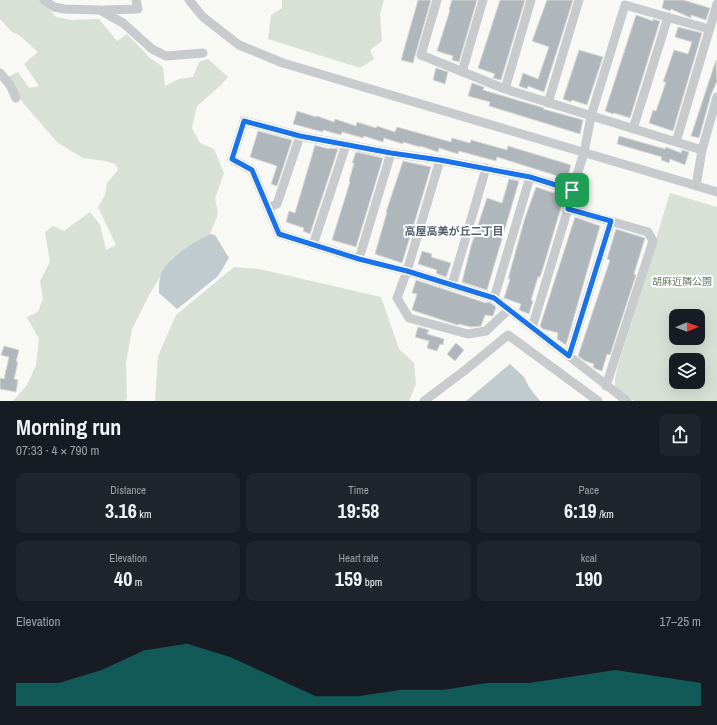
<!DOCTYPE html>
<meta charset="utf-8">
<style>
body{margin:0;font-family:"Archivo Narrow","Noto Sans JP",sans-serif;background:#20242c;color:#f1f3f6;height:100vh;display:flex;flex-direction:column;font-size:15px;white-space:nowrap}
*{box-sizing:border-box;margin:0}
p{font-size:13px;color:#9ea1a6}
.icon{flex:none;width:22px;height:22px;fill:none;stroke:currentColor;stroke-width:2;stroke-linecap:round;stroke-linejoin:round}
.map{position:relative;height:401px;overflow:hidden}
.side{display:flex;flex-direction:column;background:#171b24;flex:1}
.side>*{flex:none}
.needle{width:26px;rotate:89deg}
.controls{position:absolute;left:669px;top:309px;display:grid;gap:8px}
.controls a{display:grid;place-items:center;width:36px;height:36px;border-radius:8px;background:#171b24;box-shadow:0 4px 16px #0002;font-size:20px}
.pin{position:absolute;display:grid;place-items:center;width:34px;height:34px;color:#fff;margin:-17px;border-radius:8px;box-shadow:0 2px 6px #0006}
.round{display:grid;place-items:center;flex:none;width:42px;height:42px;border-radius:8px;background:#20242c}
.headline{display:flex;align-items:center;justify-content:space-between;height:68px;padding:0 16px}
h1{font-size:22px;font-weight:700;line-height:30px}
.stats{display:grid;grid-template-columns:repeat(3,1fr);gap:6px;height:68px;padding:4px 16px}
.stats div{display:grid;align-content:center;border-radius:8px;background:#20242c;text-align:center}
.stats b{font-size:20px;font-weight:700}
.stats small{font-size:11px;font-weight:400}
.stats p{font-size:11px}
.chart{height:112px;padding:8px 16px}
.chart p{display:flex;justify-content:space-between}
.chart svg{width:100%;height:72px;margin-top:4px;fill:#0f766e;opacity:.7}
.map>svg:first-child{display:block}
.green{fill:#d9e0d5;fill-rule:evenodd}
.water{fill:#c0cbd0}
.building{fill:#afb7bd;stroke:#d9d9d7}
.lines{fill:none;stroke-linecap:round;stroke-linejoin:round}
.minor{stroke:#c7cbce;stroke-width:9}
.route-casing{stroke:#fff;stroke-width:8}
.route{stroke:#1a73e8;stroke-width:5}
.labels{text-anchor:middle;stroke-width:4;stroke-linejoin:round;paint-order:stroke}
.park-label{font-size:10px;fill:#647a60;stroke:#fff}
.neighbourhood-label{font-size:11px;font-weight:bold;fill:#53606c;stroke:#fff}
</style>
<div class="map">
<svg width="717" height="401" viewBox="0 0 717 401">
<rect width="100%" height="100%" fill="#f8f8f4"/>
<path class="green" d="M 0,0 L 40,0 L 56,17 L 72,20 L 99,19 L 117,41 L 127,34 L 150,58 L 163,67 L 165,86 L 179,79 L 193,77 L 199,62 L 208,59 L 228,77 L 221,85 L 197,106 L 192,128 L 200,143 L 214,149 L 224,173 L 215,198 L 218,214 L 210,234 L 196,242 L 173,257 L 161,275 L 148,297 L 132,329 L 126,363 L 127,398 L 125,401 L 13,401 L 27,385 L 36,365 L 39,339 L 27,317 L 38,312 L 43,298 L 40,281 L 50,262 L 45,232 L 53,226 L 64,231 L 90,212 L 100,225 L 106,250 L 116,245 L 98,207 L 105,195 L 107,183 L 118,170 L 115,164 L 105,161 L 83,158 L 58,143 L 23,103 L 8,77 L 18,72 L 29,88 L 39,86 L 24,64 L 38,52 L 19,35 L 12,32 L 0,19 Z
M 282,0 L 384,0 L 380,14 L 382,41 L 370,50 L 374,59 L 360,68 L 268,39 L 271,15 L 282,8 Z
M 670,193 L 717,207 L 717,401 L 634,401 L 615,387 L 615,379 L 618,365 L 647,274 L 652,252 ZM 676,316 L 698,316 L 698,338 L 676,338 ZM 676,360 L 698,360 L 698,382 L 676,382 Z
M 234,267 L 259,269 L 381,297 L 399,349 L 414,363 L 416,384 L 409,401 L 155,401 L 158,356 L 176,315 Z"/>
<path class="water" d="M 210,234 L 215,235 L 229,258 L 218,276 L 186,302 L 177,309 L 159,293 C 159,288 159,279 161,274 C 169,256 193,243 210,234 Z
M 510,364 L 524,377 L 529,387 L 540,401 L 466,401 Z"/>
<path class="building" d="M 418,0 L 431,0 L 413,63 L 401,60 Z
M 452,0 L 477,0 L 459,62 L 452,60 L 453,56 L 437,51 L 450,10 L 449,9 Z
M 500,0 L 525,0 L 501,80 L 493,78 L 495,74 L 478,68 Z
M 547,0 L 573,0 L 544,92 L 528,86 L 527,89 L 519,86 L 523,73 L 538,79 L 549,47 L 532,41 Z
M 664,0 L 683,0 L 710,8 L 706,20 L 691,15 L 691,18 L 671,9 L 670,11 L 662,8 Z
M 636,15 L 653,21 L 653,19 L 660,21 L 630,118 L 614,113 L 613,114 L 605,111 Z
M 678,27 L 702,33 L 673,131 L 649,123 L 653,110 L 656,111 L 666,82 L 663,82 L 674,50 L 688,54 L 692,42 L 675,37 Z
M 579,50 L 603,57 L 587,105 L 572,100 L 571,102 L 563,99 Z
M 716,60 L 717,81 L 711,95 L 699,138 L 691,136 Z
M 436,68 L 448,72 L 445,84 L 433,80 Z
M 472,83 L 484,87 L 483,90 L 544,108 L 543,109 L 583,120 L 580,134 L 489,106 L 490,102 L 468,96 Z
M 297,111 L 316,117 L 317,116 L 334,122 L 335,119 L 356,126 L 357,122 L 376,128 L 377,126 L 395,132 L 397,127 L 451,142 L 452,138 L 470,143 L 471,140 L 507,150 L 508,146 L 571,165 L 567,179 L 497,157 L 496,161 L 459,151 L 458,154 L 439,148 L 438,152 L 420,146 L 420,147 L 403,142 L 403,144 L 384,138 L 383,142 L 364,136 L 363,138 L 342,132 L 341,135 L 323,130 L 323,132 L 293,124 Z
M 258,131 L 292,140 L 277,186 L 271,184 L 277,166 L 250,157 Z
M 619,136 L 665,149 L 666,147 L 681,153 L 682,150 L 689,152 L 685,165 L 670,159 L 669,163 L 661,160 L 662,157 L 617,144 Z
M 315,145 L 329,149 L 329,148 L 338,149 L 310,234 L 303,231 L 304,228 L 286,222 L 289,211 L 295,213 Z
M 356,152 L 383,158 L 356,247 L 332,240 L 350,182 L 349,181 L 354,163 L 352,163 Z
M 403,161 L 431,167 L 421,201 L 402,263 L 375,254 L 387,212 L 386,212 Z
M 509,179 L 519,181 L 487,290 L 462,282 L 471,246 L 487,198 L 502,203 Z
M 536,187 L 554,193 L 555,191 L 565,194 L 544,265 L 540,277 L 538,277 L 531,300 L 533,301 L 529,314 L 519,310 L 521,304 L 504,298 L 510,279 L 508,279 L 524,221 Z
M 575,217 L 600,226 L 566,345 L 557,339 L 558,333 L 543,329 L 540,326 Z
M 616,229 L 645,238 L 634,274 L 636,275 L 635,278 L 610,355 L 607,354 L 602,371 L 596,369 L 593,367 L 594,364 L 585,361 L 578,356 L 610,260 L 607,259 Z
M 422,251 L 432,254 L 431,257 L 451,263 L 446,277 L 438,274 L 436,273 L 437,270 L 418,264 Z
M 416,280 L 486,303 L 486,302 L 491,303 L 496,307 L 493,316 L 485,315 L 481,326 L 471,327 L 459,324 L 458,325 L 448,322 L 412,310 L 417,294 L 412,293 Z
M 418,327 L 429,330 L 427,334 L 444,339 L 443,345 L 440,344 L 437,351 L 427,348 L 429,341 L 415,337 Z
M 456,343 L 464,350 L 455,361 L 447,354 Z
M 4,346 L 19,350 L 16,362 L 18,362 L 14,379 L 18,380 L 16,392 L 0,389 L 0,378 L 4,379 L 9,357 L 1,355 Z"/>
<g class="lines">
<path class="minor" d="M 44,0 L 54,7 L 64,9 L 100,10 L 123,23 L 152,49 L 166,56 L 203,53
M 189,0 L 203,17 L 239,45 L 283,63 L 717,192
M 437,0 L 421,55 L 505,89 L 702,150
M 104,10 L 138,9 L 136,0
M 462,72 L 483,0
M 0,73 L 10,85 L 16,98
M 505,89 L 531,0
M 548,103 L 579,0
M 633,129 L 668,17
M 676,142 L 717,4
M 440,160 L 407,271 L 397,298 L 409,318 L 468,334 L 486,331 L 508,310
M 696,186 L 702,150 L 717,97
M 572,190 L 530,177 L 440,160 L 391,153 L 300,136 L 244,121 L 232,159 L 252,170 L 279,234 L 359,259 L 407,271 L 494,298 L 627,401
M 268,208 L 277,204 L 300,136
M 568,209 L 648,232 L 653,241 L 606,386
M 313,245 L 346,145
M 359,259 L 391,153
M 452,285 L 486,168
M 494,298 L 530,177
M 532,328 L 568,209 L 572,190 L 584,153 L 591,116 L 625,5 L 709,29
M 569,356 L 611,221
M 424,401 L 464,371 L 508,335 L 598,401"/>
</g>
<g class="lines">
<g class="route-casing">
<path id="route" d="M 244,121 L 300,136 L 391,153 L 440,160 L 530,177 L 572,190 L 568,209 L 611,221 L 569,356 L 494,298 L 407,271 L 359,259 L 279,234 L 252,170 L 232,159 Z"/>
</g>
<use href="#route" class="route"/>
</g>
<g class="labels">
<g class="park-label">
<text x="682" y="285">胡麻近隣公園</text>
</g>
<g class="neighbourhood-label">
<text x="454" y="235">高屋高美が丘二丁目</text>
</g>
</g>
</svg>
<div class="controls">
<a><svg class="needle" viewBox="-14 -14 28 28"><path d="M0-13l5 13h-10z" fill="#e53935"/><path d="M0 13l5-13h-10z" fill="#9ea1a6"/></svg></a>
<a><svg class="icon" aria-label="layers" viewBox="0 0 24 24"><path d="M12 4l9 5-9 5-9-5zM3 14l9 5 9-5"/></svg></a>
</div>
<div class="pin" style="left:572px;top:190px;background:#1e9e55"><svg class="icon" aria-label="arrive" viewBox="0 0 24 24"><path d="M6 21V4h12l-3 4 3 4H6"/></svg></div>
</div>
<section class="side">
<div class="headline"><div><h1>Morning run</h1><p>07:33 · 4 × 790 m</p></div><a class="round"><svg class="icon" aria-label="share" viewBox="0 0 24 24"><path d="M12 15V3M7 8l5-5 5 5M5 13v7h14v-7"/></svg></a></div>
<div class="stats">
<div><p>Distance</p><b>3.16<small> km</small></b></div>
<div><p>Time</p><b>19:58</b></div>
<div><p>Pace</p><b>6:19<small> /km</small></b></div>
</div>
<div class="stats">
<div><p>Elevation</p><b>40<small> m</small></b></div>
<div><p>Heart rate</p><b>159<small> bpm</small></b></div>
<div><p>kcal</p><b>190</b></div>
</div>
<div class="chart"><p><span>Elevation</span>17–25 m</p>
<svg viewBox="0 0 160 44" preserveAspectRatio="none"><path d="M0 44V30L10 30L20 22L30 10L40 6L50 14L60 26L70 38L80 38L90 34L100 34L110 30L120 30L130 26L140 22L150 26L160 30V44z"/></svg>
</div>
</section>
